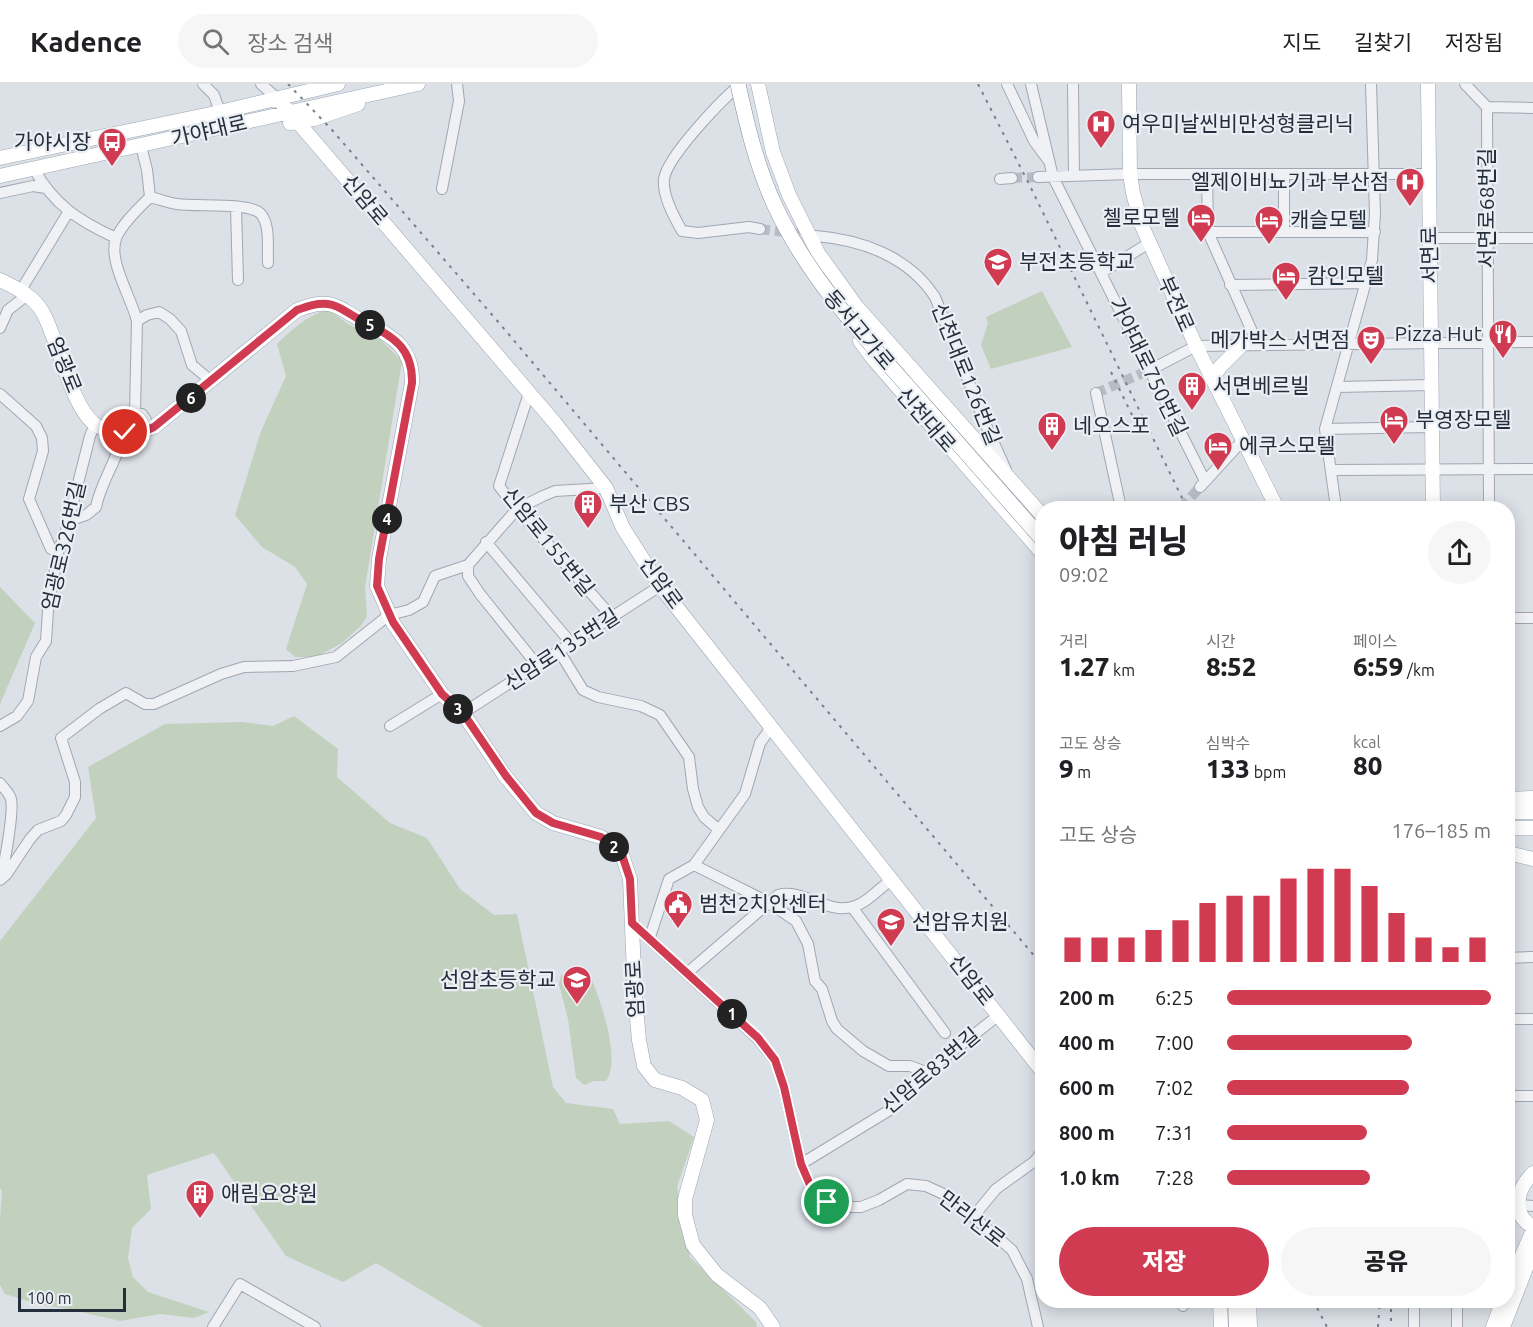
<!DOCTYPE html>
<html lang="ko">
<meta charset="utf-8">
<style>
body{margin:0;font-family:Ubuntu,"Noto Sans KR",sans-serif;background:#f6f6f6;color:#202124;height:100vh;display:flex;flex-direction:column;font-size:22px;white-space:nowrap}
*{box-sizing:border-box;margin:0}
p{font-size:20px;color:#757577}
.icon{flex:none;width:33px;height:33px;fill:none;stroke:currentColor;stroke-width:2;stroke-linecap:round;stroke-linejoin:round}
.map{position:relative;flex:1;overflow:hidden}
.panel{position:absolute;left:1035px;top:417px;width:480px;height:807px;display:flex;flex-direction:column;background:#fff;border-radius:24px;box-shadow:0 3px 15px #0003}
.panel>*{flex:none}
.scale{position:absolute;left:18px;bottom:15px;width:108px;box-sizing:border-box;padding-left:6px;border:3px solid #252e3d;border-top:0;font-size:16px;line-height:21px;white-space:nowrap;color:#252e3d;-webkit-text-stroke:4px #ebeff4;paint-order:stroke}
.pin{position:absolute;display:grid;place-items:center;width:51px;height:51px;color:#fff;margin:-26px;border:3px solid #fff;border-radius:50%;box-shadow:0 2px 6px #0007}
.km{position:absolute;width:30px;height:30px;margin:-15px;border-radius:50%;background:#222;color:#fff;font-size:16px;line-height:30px;text-align:center}
.round{display:grid;place-items:center;flex:none;width:63px;height:63px;border-radius:32px;background:#f6f6f6}
.head{display:flex;align-items:center;justify-content:space-between;height:102px;padding:0 24px}
h1{font-size:33px;font-weight:800;line-height:45px}
.metrics{display:grid;grid-template-columns:repeat(3,1fr);gap:9px;height:102px;padding:6px 24px}
.metrics div{display:grid;align-content:center}
.metrics b{font-size:26px;font-weight:800}
.metrics small{font-size:16px;font-weight:400}
.metrics p{font-size:16px}
.chart{height:168px;padding:12px 24px}
.chart p{display:flex;justify-content:space-between}
.chart svg{width:100%;height:108px;margin-top:6px;stroke:#d13b52;stroke-width:6}
.action{display:flex;gap:12px;margin-top:auto;padding:12px 24px}
.action a{flex:1;height:69px;border-radius:36px;background:#d13b52;color:#fff;font-size:24px;font-weight:800;line-height:69px;text-align:center}
.action a+a{background:#f6f6f6;color:#202124}
ul{padding:0 24px;list-style:none;font-size:20px}
li{display:grid;grid-template-columns:96px 72px 1fr;align-items:center;height:45px}
li i{height:15px;border-radius:8px;background:#d13b52}
header{display:flex;align-items:center;gap:36px;box-sizing:border-box;height:84px;padding:0 30px;background:#fff;border-bottom:2px solid #e0e0e0}
header strong{font-size:28px}
nav{display:flex;gap:33px;margin-inline-start:auto;font-size:21px}
.search{width:420px;height:54px;background:#f6f6f6;display:flex;align-items:center;gap:15px;box-sizing:border-box;padding:0 21px;border-radius:33px;color:#757577;font-size:22px}
.map>svg:first-child{display:block}
.green{fill:#c2d1bd}
.lines{fill:none;stroke-linecap:round;stroke-linejoin:round}
.minor-tunnel{stroke:#b7bcc5;stroke-width:10;stroke-dasharray:10 5;stroke-linecap:butt}
.minor-casing{stroke:#a1a7b1;stroke-width:12}
.major-casing{stroke:#9ba5b3;stroke-width:15}
.highway-casing{stroke:#838e9e;stroke-width:16}
.minor{stroke:#eff1f5;stroke-width:10}
.major{stroke:#fff;stroke-width:14}
.highway{stroke:#fff;stroke-width:15}
.rail{stroke:#758091;stroke-width:2;stroke-dasharray:3 6;stroke-linecap:butt}
.highway-bridge-casing{stroke:#838e9e;stroke-width:16;stroke-linecap:butt}
.highway-bridge{stroke:#fff;stroke-width:15}
.route-casing{stroke:#fff;stroke-width:12}
.route{stroke:#d13b52;stroke-width:8}
.labels{text-anchor:middle;stroke-width:4.5;stroke-linejoin:round;paint-order:stroke}
.poi-label{font-size:21px;fill:#252e3d;stroke:#ebeff4;text-anchor:start}
.street-label{font-size:21px;fill:#252e3d;stroke:#ebeff4}
</style>
<header>
<strong>Kadence</strong>
<div class="search"><svg class="icon" aria-label="search" viewBox="0 0 24 24"><circle cx="10" cy="10" r="6"/><path d="M15 15l6 6"/></svg>장소 검색</div>
<nav><a>지도</a><a>길찾기</a><a>저장됨</a></nav>
</header>
<div class="map">
<svg width="1533" height="1243" viewBox="0 0 1533 1243">
<rect width="100%" height="100%" fill="#dce0e7"/>
<path class="green" d="M 1042,207 L 1072,263 L 991,285 L 981,261 L 988,239 L 986,233 Z
M 328,225 L 348,240 L 380,255 L 402,277 L 365,503 L 367,532 L 361,542 L 342,559 L 316,573 L 295,573 L 286,565 L 307,500 L 295,483 L 262,463 L 235,431 L 261,347 L 286,292 L 277,260 C 292,245 307,232 328,225 Z
M 0,503 L 35,539 L 0,620 Z
M 294,632 L 338,665 L 337,693 L 390,739 L 427,754 L 460,805 L 494,831 L 517,830 L 553,1003 L 566,1019 L 613,1025 L 620,1040 L 669,1037 L 694,1053 L 677,1103 L 690,1173 L 756,1238 L 757,1243 L 483,1243 L 376,1179 L 343,1198 L 286,1172 L 214,1069 L 147,1091 L 151,1125 L 132,1144 L 128,1174 L 133,1193 L 148,1208 L 209,1228 L 194,1234 L 160,1230 L 120,1237 L 68,1225 L 37,1220 L 5,1210 L 0,1201 L 0,1134 L 2,1107 L 0,1104 L 0,857 L 96,734 L 88,683 L 165,640 L 242,638 L 273,642 Z
M 589,889 C 599,912 622,975 606,997 L 594,997 L 584,1001 L 576,994 L 568,935 L 559,900 L 561,891 Z"/>
<g class="lines">
<path class="minor-tunnel" d="M 1012,94 L 1038,93
M 760,145 L 816,152
M 1096,309 L 1150,286
M 1181,424 L 1200,403"/>
<g class="minor-casing">
<path id="minor" d="M 203,0 L 214,11 L 220,28
M 261,0 L 278,15
M 1007,0 L 1034,57 L 1048,76
M 1031,0 L 1053,93 L 1205,397
M 1073,0 L 1074,92
M 1465,0 L 1487,23 L 1489,424
M 736,4 C 719,19 667,73 664,95 C 662,111 674,133 682,147 L 698,149 L 749,143 L 760,145
M 1487,23 L 1533,24
M 34,85 C 54,121 79,137 116,154
M 1207,90 L 1208,148 L 1258,261
M 1284,90 L 1284,148
M 1038,93 L 1130,90 L 1429,90
M 1000,95 L 1012,94
M 442,105 L 459,17 L 457,0
M 0,109 L 33,102 L 46,104
M 150,113 C 159,115 168,119 177,120 C 196,123 247,118 260,129 C 271,140 267,165 268,179
M 236,123 L 238,196
M 1208,148 L 1375,148
M 816,152 C 863,156 909,173 935,213 L 985,339 L 1006,386
M 1429,154 L 1533,154
M 1101,189 L 1149,159
M 1230,201 L 1367,199
M 21,206 L 69,127
M 137,237 L 147,231 L 159,228 L 170,235 L 181,247 L 192,281 L 211,297
M 0,244 L 8,226 L 26,212
M 1150,286 L 1196,262 L 1533,258
M 1337,303 L 1431,301
M 529,309 L 499,402 L 517,425 L 612,533
M 1096,309 L 1121,424
M 0,310 L 36,342 L 42,354 L 43,367 L 29,415 L 51,465 L 58,468
M 135,328 L 142,330 L 146,336 L 145,341 L 138,347 C 125,345 124,334 135,328 L 137,237 C 132,214 106,175 117,152 C 125,137 138,125 150,113 L 147,86 L 141,62
M 1325,345 L 1432,343
M 1332,386 L 1533,385
M 1200,403 L 1243,356
M 1336,424 L 1325,345 L 1372,176 L 1375,130 L 1371,0
M 68,437 L 86,431 L 96,423 C 101,396 119,375 123,348
M 486,458 L 571,559
M 468,481 L 468,492 L 480,510 L 537,581
M 1508,534 L 1533,534
M 559,567 L 583,606 L 598,613 L 641,622 L 660,631 L 689,673 L 693,705 L 698,723 L 704,733 L 719,746
M 463,629 L 660,502
M 0,642 L 17,632 L 28,617 L 36,573 L 46,557 L 48,526 L 58,468 L 66,447 L 90,352 L 95,340
M 390,642 L 442,610
M 0,699 C 3,704 9,708 11,715 C 14,727 5,778 1,792
M 694,781 L 768,818 L 796,837 L 808,860 L 815,897 L 822,905 L 832,937 L 837,945 L 863,967 L 889,982 L 910,982 L 926,988
M 0,796 L 6,791 L 30,755 L 38,746 L 61,737 L 66,731 L 75,713 L 75,698 L 61,654 L 99,625 L 126,609 L 145,620 L 154,620 L 221,590 L 244,583 L 293,582 L 336,573 L 389,531 L 409,526 L 423,518 L 435,492 L 468,481 L 517,425 L 543,412 L 555,407 L 606,404
M 852,823 L 945,949
M 632,839 L 757,954 L 775,976 L 784,1003 L 801,1080 L 811,1103 L 827,1117 L 842,1123 L 861,1123 L 879,1116 L 907,1100 L 926,1102 L 950,1113 L 1012,1166 L 1027,1195 L 1038,1243
M 650,853 L 669,795 L 694,781 L 745,710 L 760,659 L 772,642
M 1508,874 L 1533,873
M 687,889 L 778,811 C 802,804 827,830 852,823 C 867,819 880,804 892,795
M 1508,935 L 1533,935
M 1508,1012 L 1533,1012
M 801,1080 L 893,1024 L 926,988 L 999,931
M 1508,1120 L 1533,1122
M 973,1133 L 996,1105 L 1035,1077 L 1042,1067
M 1414,1216 L 1414,1243
M 1457,1216 L 1457,1243
M 1183,1222 L 1187,1216
M 213,1243 L 240,1200 L 315,1243"/>
</g>
<g class="major-casing">
<path id="major" d="M 758,0 L 773,68 L 789,111 L 818,169 L 857,223 L 1042,431
M 1129,0 L 1130,90 L 1133,109 L 1142,142 L 1196,262 L 1277,424
M 1428,0 L 1433,424
M 278,15 L 555,339 L 606,404 L 623,444 L 660,502 L 1042,987
M 290,39 L 314,35 L 358,20
M 0,74 L 220,28 L 338,0
M 0,92 L 418,0
M 0,196 C 15,203 35,213 43,229 C 58,255 71,324 96,341 C 102,345 111,346 118,347 C 130,349 143,348 154,343 L 297,226 C 308,222 316,219 328,220 C 338,221 348,229 357,234 C 388,251 413,259 412,299 L 379,475 L 377,502 L 393,539 L 442,610 L 463,629 L 505,692 L 536,729 L 553,739 L 601,753 L 621,768 L 630,795 L 635,913 L 639,956 L 644,982 L 655,996 L 682,1004 L 702,1016 L 707,1036 L 685,1115 L 685,1131 L 693,1161 L 717,1191 L 760,1224 L 773,1243
M 860,257 L 875,277 L 1042,469
M 1212,295 L 1220,283 L 1242,261
M 1508,715 L 1533,714
M 1508,769 L 1533,775
M 1533,1089 C 1516,1106 1511,1130 1533,1143
M 1508,1204 L 1533,1146
M 1220,1216 L 1221,1243
M 1235,1216 L 1236,1243
M 1249,1216 L 1250,1243
M 1493,1243 L 1503,1216
M 1503,1243 L 1533,1166"/>
</g>
<g class="highway-casing">
<path id="highway" d="M 1508,728 L 1533,728
M 1508,744 L 1533,744"/>
</g>
<use href="#minor" class="minor"/>
<use href="#major" class="major"/>
<use href="#highway" class="highway"/>
<path class="rail" d="M 288,0 L 332,46 L 500,240 L 1042,881
M 978,0 L 1030,102 L 1187,424
M 1111,288 L 1135,337
M 1313,1216 L 1327,1243
M 1391,1216 L 1391,1243
M 1378,1243 L 1380,1216"/>
<g class="highway-bridge-casing">
<path id="highway-bridge" d="M 738,0 C 747,42 757,83 775,122 C 806,189 855,243 904,298 C 950,350 996,403 1042,455"/>
</g>
<use href="#highway-bridge" class="highway-bridge"/>
</g>
<g class="lines">
<g class="route-casing">
<path id="route" d="M 125,348 L 147,346 L 154,343 L 297,226 C 308,222 316,219 328,220 C 338,221 348,229 357,234 C 388,251 413,259 412,299 L 379,475 L 377,502 L 393,538 L 442,610 L 463,629 L 506,692 L 536,729 L 553,739 L 601,753 L 621,768 L 630,795 L 632,839 L 758,954 L 775,976 L 784,1003 L 801,1080 L 811,1103 L 827,1118"/>
</g>
<use href="#route" class="route"/>
</g>
<defs>
<g id="hospital-pin" transform="scale(1.5)"><path d="M0 17L-7.5 6A9.5 9.5 0 1 1 7.5 6Z" fill="#d13b52" stroke="#ebeff4"/><path d="M-5-5h3v3.5h4V-5h3V5h-3V1.5h-4V5h-3Z" fill="#fff"/></g>
<g id="bus-pin" transform="scale(1.5)"><path d="M0 17L-7.5 6A9.5 9.5 0 1 1 7.5 6Z" fill="#d13b52" stroke="#ebeff4"/><path d="M-5-6H5V4H4V6H2V4H-2V6H-4V4H-5ZM-3.5-4V0h7V-4ZM-3.5 1.2v1.5H-2V1.2ZM2 1.2v1.5H3.5V1.2Z" fill="#fff"/></g>
<g id="hotel-pin" transform="scale(1.5)"><path d="M0 17L-7.5 6A9.5 9.5 0 1 1 7.5 6Z" fill="#d13b52" stroke="#ebeff4"/><path d="M-6-4.5h1.5V1H6V5H4.5V3h-9V5H-6ZM-4 0a1.8 1.8 0 1 1 3.6 0ZM.5 0V-2.5h3Q6-2.5 6 0Z" fill="#fff"/></g>
<g id="school-pin" transform="scale(1.5)"><path d="M0 17L-7.5 6A9.5 9.5 0 1 1 7.5 6Z" fill="#d13b52" stroke="#ebeff4"/><path d="M0-5L7-2L0 1L-7-2ZM-4 1L0 2.5L4 1V4Q0 6-4 4Z" fill="#fff"/></g>
<g id="restaurant-pin" transform="scale(1.5)"><path d="M0 17L-7.5 6A9.5 9.5 0 1 1 7.5 6Z" fill="#d13b52" stroke="#ebeff4"/><path d="M-5-6h1v4h1v-4h1v4h1v-4h1v5L-1.5 .5V6h-2V.5L-5-1ZM5-6V6H3V1.5H1.5Q1.5-4 5-6Z" fill="#fff"/></g>
<g id="theatre-pin" transform="scale(1.5)"><path d="M0 17L-7.5 6A9.5 9.5 0 1 1 7.5 6Z" fill="#d13b52" stroke="#ebeff4"/><path d="M-5-5.5Q0-4 5-5.5V0Q5 5 0 6Q-5 5-5 0ZM-3.3-2.5H-1v1.5H-3.3ZM1-2.5H3.3v1.5H1ZM-2.8 1Q0 5.5 2.8 1Z" fill="#fff"/></g>
<g id="building-pin" transform="scale(1.5)"><path d="M0 17L-7.5 6A9.5 9.5 0 1 1 7.5 6Z" fill="#d13b52" stroke="#ebeff4"/><path d="M-4-6H4V6H1V3H-1V6H-4ZM-2.5-4.3h1.7v1.8h-1.7ZM.8-4.3h1.7v1.8H.8ZM-2.5-1h1.7V.8h-1.7ZM.8-1h1.7V.8H.8Z" fill="#fff"/></g>
<g id="civic-pin" transform="scale(1.5)"><path d="M0 17L-7.5 6A9.5 9.5 0 1 1 7.5 6Z" fill="#d13b52" stroke="#ebeff4"/><path d="M-.6-6.5H3V-4.5H.6V-3L4-1V1h2V6H-6V1h2V-1L-.6-3ZM-1.2 2.5V6h2.4V2.5Z" fill="#fff"/></g>
</defs>
<g fill-rule="evenodd">
<use href="#hospital-pin" x="1101" y="40"/>
<use href="#bus-pin" x="112" y="58"/>
<use href="#hospital-pin" x="1410" y="98"/>
<use href="#hotel-pin" x="1201" y="134"/>
<use href="#hotel-pin" x="1269" y="136"/>
<use href="#school-pin" x="998" y="178"/>
<use href="#hotel-pin" x="1286" y="192"/>
<use href="#restaurant-pin" x="1503" y="250"/>
<use href="#theatre-pin" x="1371" y="256"/>
<use href="#building-pin" x="1192" y="302"/>
<use href="#hotel-pin" x="1394" y="336"/>
<use href="#building-pin" x="1052" y="342"/>
<use href="#hotel-pin" x="1218" y="362"/>
<use href="#building-pin" x="588" y="420"/>
<use href="#civic-pin" x="678" y="820"/>
<use href="#school-pin" x="891" y="838"/>
<use href="#school-pin" x="577" y="896"/>
<use href="#building-pin" x="200" y="1110"/>
</g>
<g class="labels">
<g class="poi-label">
<text x="1122" y="47">여우미날씬비만성형클리닉</text>
<text x="91" y="65" text-anchor="end">가야시장</text>
<text x="1389" y="105" text-anchor="end">엘제이비뇨기과 부산점</text>
<text x="1180" y="141" text-anchor="end">첼로모텔</text>
<text x="1290" y="143">캐슬모텔</text>
<text x="1019" y="185">부전초등학교</text>
<text x="1307" y="199">캄인모텔</text>
<text x="1482" y="257" text-anchor="end">Pizza Hut</text>
<text x="1350" y="263" text-anchor="end">메가박스 서면점</text>
<text x="1213" y="309">서면베르빌</text>
<text x="1415" y="343">부영장모텔</text>
<text x="1073" y="349">네오스포</text>
<text x="1239" y="369">에쿠스모텔</text>
<text x="609" y="427">부산 CBS</text>
<text x="699" y="827">범천2치안센터</text>
<text x="912" y="845">선암유치원</text>
<text x="556" y="903" text-anchor="end">선암초등학교</text>
<text x="221" y="1117">애림요양원</text>
</g>
<g class="street-label">
<text transform="translate(209 47) rotate(-13)" y="7">가야대로</text>
<text transform="translate(365 116) rotate(50)" y="7">신암로</text>
<text transform="translate(1487 124) rotate(-90)" y="7">서면로68번길</text>
<text transform="translate(1430 171) rotate(-91)" y="7">서면로</text>
<text transform="translate(1176 220) rotate(66)" y="7">부전로</text>
<text transform="translate(859 246) rotate(50)" y="7">동서고가로</text>
<text transform="translate(64 281) rotate(68)" y="7">엄광로</text>
<text transform="translate(1148 283) rotate(64)" y="7">가야대로750번길</text>
<text transform="translate(966 290) rotate(68)" y="7">신천대로126번길</text>
<text transform="translate(926 336) rotate(49)" y="7">신천대로</text>
<text transform="translate(548 458) rotate(51)" y="7">신암로155번길</text>
<text transform="translate(64 462) rotate(-77)" y="7">엄광로326번길</text>
<text transform="translate(661 499) rotate(54)" y="7">신암로</text>
<text transform="translate(562 566) rotate(-33)" y="7">신암로135번길</text>
<text transform="translate(971 896) rotate(52)" y="7">신암로</text>
<text transform="translate(635 905) rotate(-93)" y="7">엄광로</text>
<text transform="translate(931 987) rotate(-40)" y="7">신암로83번길</text>
<text transform="translate(972 1135) rotate(38)" y="7">만리산로</text>
</g>
</g>
</svg>
<div class="scale">100 m</div>
<div class="pin" style="left:827px;top:1118px;background:#1e9e55"><svg class="icon" aria-label="arrive" viewBox="0 0 24 24"><path d="M6 21V4h12l-3 4 3 4H6"/></svg></div>
<div class="pin" style="left:125px;top:348px;background:#d93025"><svg class="icon" aria-label="check" viewBox="0 0 24 24"><path d="M5 12l5 5 9-10"/></svg></div>
<b class="km" style="left:732px;top:930px">1</b>
<b class="km" style="left:614px;top:763px">2</b>
<b class="km" style="left:458px;top:625px">3</b>
<b class="km" style="left:387px;top:435px">4</b>
<b class="km" style="left:370px;top:241px">5</b>
<b class="km" style="left:191px;top:314px">6</b>
<section class="panel">
<div class="head"><div><h1>아침 러닝</h1><p>09:02</p></div><a class="round"><svg class="icon" aria-label="share" viewBox="0 0 24 24"><path d="M12 15V3M7 8l5-5 5 5M5 13v7h14v-7"/></svg></a></div>
<div class="metrics">
<div><p>거리</p><b>1.27<small> km</small></b></div>
<div><p>시간</p><b>8:52</b></div>
<div><p>페이스</p><b>6:59<small> /km</small></b></div>
</div>
<div class="metrics">
<div><p>고도 상승</p><b>9<small> m</small></b></div>
<div><p>심박수</p><b>133<small> bpm</small></b></div>
<div><p>kcal</p><b>80</b></div>
</div>
<div class="chart"><p><span>고도 상승</span>176–185 m</p>
<svg viewBox="0 0 160 44" preserveAspectRatio="none"><path d="M5 44V34M15 44V34M25 44V34M35 44V31M45 44V27M55 44V20M65 44V17M75 44V17M85 44V10M95 44V6M105 44V6M115 44V13M125 44V24M135 44V34M145 44V38M155 44V34"/></svg>
</div>
<ul>
<li><b>200 m</b>6:25<i style="width:100%"></i></li>
<li><b>400 m</b>7:00<i style="width:70%"></i></li>
<li><b>600 m</b>7:02<i style="width:69%"></i></li>
<li><b>800 m</b>7:31<i style="width:53%"></i></li>
<li><b>1.0 km</b>7:28<i style="width:54%"></i></li>
</ul>
<div class="action"><a>저장</a><a>공유</a></div>
</section>
</div>
